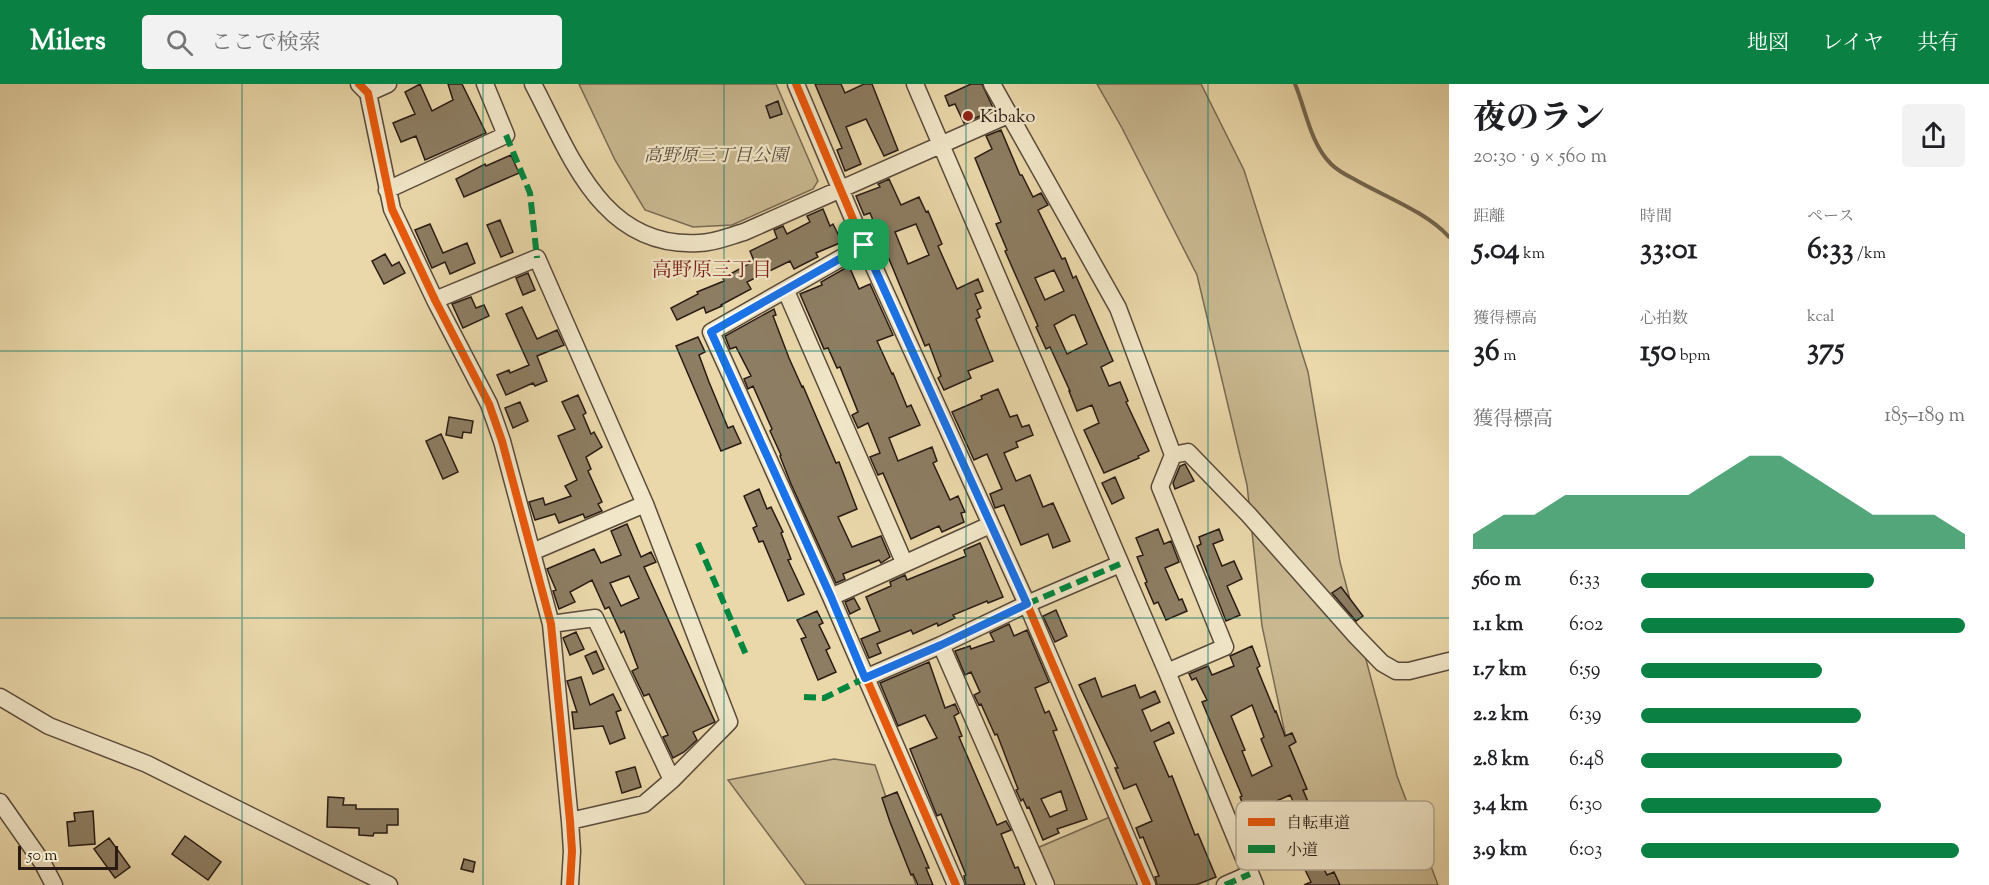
<!DOCTYPE html>
<html lang="ja">
<meta charset="utf-8">
<style>
body{margin:0;font-family:"Sorts Mill Goudy","Noto Serif JP",serif;background:#f2f2f2;color:#202124;height:100vh;display:flex;flex-direction:column;font-size:22px;white-space:nowrap}
*{box-sizing:border-box;margin:0}
p{font-size:20px;color:#757577}
.icon{flex:none;width:33px;height:33px;fill:none;stroke:currentColor;stroke-width:2;stroke-linecap:round;stroke-linejoin:round}
.map{position:relative;flex:1;overflow:hidden}
.panel{display:flex;flex-direction:column;background:#fff;width:540px}
.panel>*{flex:none}
.scale{position:absolute;left:18px;bottom:15px;width:100px;box-sizing:border-box;padding-left:6px;border:3px solid #291b14;border-top:0;font-size:16px;line-height:21px;white-space:nowrap;color:#291b14;-webkit-text-stroke:4px #f1e6c8;paint-order:stroke}
.pin{position:absolute;display:grid;place-items:center;width:51px;height:51px;color:#fff;margin:-26px;border-radius:12px;box-shadow:0 3px 9px #0006}
.round{display:grid;place-items:center;flex:none;width:63px;height:63px;border-radius:6px;background:#f2f2f2}
.head{display:flex;align-items:center;justify-content:space-between;height:102px;padding:0 24px}
h1{font-size:33px;font-weight:800;line-height:45px}
.stats{display:grid;grid-template-columns:repeat(3,1fr);gap:9px;height:102px;padding:6px 24px}
.stats div{display:grid;align-content:center}
.stats b{font-size:30px;font-weight:800}
.stats small{font-size:16px;font-weight:400}
.stats p{font-size:16px}
.chart{height:168px;padding:12px 24px}
.chart p{display:flex;justify-content:space-between}
.chart svg{width:100%;height:108px;margin-top:6px;fill:#0b8043;opacity:.7}
ul{padding:0 24px;list-style:none;font-size:20px}
li{display:grid;grid-template-columns:96px 72px 1fr;align-items:center;height:45px}
li i{height:15px;border-radius:8px;background:#0b8043}
header{display:flex;align-items:center;gap:36px;box-sizing:border-box;height:84px;padding:0 30px;background:#0b8043;color:#fff}
header strong{font-size:28px}
nav{display:flex;gap:33px;margin-inline-start:auto;font-size:21px}
.search{width:420px;height:54px;background:#f2f2f2;display:flex;align-items:center;gap:15px;box-sizing:border-box;padding:0 21px;border-radius:6px;color:#757577;font-size:22px}
main{display:flex;flex:1;min-height:0}
.map>svg:first-child{display:block}
.green{fill:#c9b890;stroke:#796a52;stroke-width:1.5}
.lines{fill:none;stroke-linecap:round;stroke-linejoin:round}
.stream{stroke:#75664f;stroke-width:4}
.building{fill:#8d7d62;stroke:#291b14;stroke-width:1.5;fill-rule:evenodd}
.minor-casing{stroke:#594a3a;stroke-width:19}
.minor{stroke:#f1e6c8;stroke-width:16}
.quiet{stroke:#00873e;stroke-width:6;stroke-dasharray:12 6;stroke-linecap:butt}
.cycleway-casing{stroke:#f1e6c8;stroke-width:11}
.cycleway{stroke:#e8590c;stroke-width:8}
.route-casing{stroke:#fff;stroke-width:12}
.route{stroke:#1a73e8;stroke-width:8}
.grid{fill:none;stroke:#0f766e;stroke-width:1.5;stroke-opacity:0.55}
.poi-dot{fill:#8f2418;stroke:#f1e6c8;stroke-width:2}
.labels{text-anchor:middle;stroke-width:4.5;stroke-linejoin:round;paint-order:stroke}
.poi-label{font-size:18px;fill:#291b14;stroke:#f1e6c8;text-anchor:start}
.park-label{font-size:18px;font-style:italic;fill:#594a39;stroke:#f1e6c8}
.neighbourhood-label{font-size:20px;fill:#7a1f14;stroke:#f1e6c8}
.key{fill:#f1e6c8;stroke:#b5a992;stroke-width:1.5}
.key-label{font-size:16px;fill:#291b14}
</style>
<header>
<strong>Milers</strong>
<div class="search"><svg class="icon" aria-label="search" viewBox="0 0 24 24"><circle cx="10" cy="10" r="6"/><path d="M15 15l6 6"/></svg>ここで検索</div>
<nav><a>地図</a><a>レイヤ</a><a>共有</a></nav>
</header>
<main>
<div class="map">
<svg width="1449" height="801" viewBox="0 0 1449 801">
<rect width="100%" height="100%" fill="#ead8aa"/>
<filter id="stains"><feTurbulence type="fractalNoise" baseFrequency=".00333" numOctaves="4"/><feColorMatrix values="0 0 0 0 .2 0 0 0 0 .09 0 0 0 0 .02 0 0 0 .5 -.17"/></filter>
<radialGradient id="worn" r=".72"><stop offset=".6" stop-color="#630" stop-opacity="0"/><stop offset="1" stop-color="#630" stop-opacity=".3"/></radialGradient>
<path class="green" d="M 579,0 L 776,0 L 818,97 L 813,105 L 732,141 L 693,143 L 645,126 L 615,76 Z
M 1097,0 L 1201,0 L 1244,86 L 1308,288 L 1340,478 L 1397,692 L 1438,801 L 1330,801 L 1311,771 L 1262,542 L 1247,401 L 1197,191 L 1122,44 Z
M 834,675 L 875,681 L 916,801 L 806,801 L 728,696 Z
M 1110,733 L 1139,801 L 1052,801 L 1037,764 Z"/>
<g class="lines">
<path class="stream" d="M 1295,0 C 1306,26 1310,59 1331,80 C 1337,86 1346,91 1354,95 C 1383,112 1427,128 1449,153"/>
</g>
<path class="building" d="M 420,0 L 432,27 L 453,16 L 448,0 L 462,0 L 486,49 L 425,76 L 416,52 L 401,58 L 393,39 L 415,30 L 405,8 Z
M 815,0 L 841,0 L 845,9 L 864,0 L 872,0 L 898,66 L 884,72 L 866,35 L 846,43 L 861,80 L 845,87 L 837,66 L 842,64 Z
M 971,0 L 982,0 L 994,26 L 964,39 L 955,20 L 949,22 L 945,12 Z
M 778,17 L 782,30 L 770,34 L 766,22 Z
M 1001,46 L 1020,91 L 1022,91 L 1033,113 L 1041,109 L 1048,121 L 1038,126 L 1062,175 L 1065,174 L 1073,194 L 1076,192 L 1113,277 L 1101,283 L 1109,302 L 1120,298 L 1128,317 L 1126,318 L 1149,367 L 1138,372 L 1139,374 L 1104,389 L 1084,346 L 1099,339 L 1092,321 L 1077,327 L 1069,307 L 1070,307 L 1050,263 L 1046,265 L 1036,243 L 1038,242 L 1005,167 L 1007,166 L 996,140 L 1001,138 L 975,74 L 992,65 L 986,52 ZM 1054,186 L 1064,207 L 1045,216 L 1035,194 ZM 1072,231 L 1075,231 L 1087,260 L 1067,270 L 1054,241 Z
M 511,71 L 519,89 L 464,113 L 456,95 L 485,80 L 486,82 Z
M 889,95 L 901,121 L 919,113 L 926,128 L 928,127 L 942,160 L 938,162 L 957,205 L 978,195 L 983,207 L 975,210 L 981,224 L 977,226 L 980,233 L 976,235 L 993,277 L 968,287 L 971,294 L 944,306 L 938,294 L 941,292 L 929,260 L 925,262 L 870,129 L 864,131 L 856,112 L 880,103 L 878,100 ZM 916,140 L 929,171 L 908,180 L 895,148 Z
M 823,125 L 830,142 L 833,140 L 842,158 L 816,169 L 818,173 L 794,185 L 790,177 L 747,198 L 751,205 L 721,221 L 722,222 L 706,229 L 704,223 L 677,236 L 671,224 L 698,210 L 697,208 L 724,197 L 723,194 L 754,177 L 750,167 L 777,154 L 774,146 L 783,142 L 787,150 L 810,138 L 807,132 Z
M 500,136 L 513,168 L 501,173 L 487,141 Z
M 430,140 L 443,169 L 467,159 L 475,179 L 450,190 L 445,178 L 432,184 L 415,146 Z
M 385,170 L 392,182 L 399,178 L 405,189 L 384,200 L 372,177 Z
M 849,182 L 859,205 L 870,200 L 893,251 L 877,257 L 892,290 L 893,289 L 907,323 L 911,321 L 920,341 L 889,354 L 898,377 L 932,363 L 937,377 L 933,379 L 950,416 L 958,412 L 965,428 L 961,429 L 964,438 L 942,448 L 939,442 L 911,455 L 883,389 L 878,391 L 870,373 L 880,369 L 868,339 L 858,344 L 852,331 L 858,328 L 840,283 L 837,284 L 828,264 L 824,265 L 800,210 L 822,201 L 821,198 Z
M 528,189 L 535,206 L 523,211 L 516,194 Z
M 471,213 L 476,224 L 484,221 L 489,232 L 463,244 L 452,220 Z
M 522,223 L 537,255 L 557,246 L 564,261 L 537,272 L 547,297 L 535,302 L 533,299 L 506,311 L 497,291 L 509,286 L 510,289 L 529,281 L 506,230 Z
M 774,225 L 776,231 L 773,232 L 789,274 L 802,303 L 803,302 L 836,379 L 839,378 L 857,425 L 838,433 L 852,463 L 881,452 L 890,473 L 881,479 L 879,476 L 843,490 L 845,495 L 836,499 L 791,400 L 780,372 L 781,371 L 770,347 L 772,345 L 753,302 L 748,305 L 744,295 L 751,292 L 736,263 L 730,265 L 725,252 Z
M 698,253 L 705,268 L 699,271 L 709,298 L 728,344 L 733,342 L 741,359 L 721,367 L 676,262 Z
M 998,305 L 1010,333 L 1017,331 L 1022,343 L 1029,341 L 1033,351 L 1016,358 L 1018,363 L 1004,369 L 1016,397 L 1030,391 L 1043,423 L 1053,419 L 1070,457 L 1053,464 L 1048,450 L 1021,461 L 1004,421 L 995,424 L 990,410 L 1002,405 L 987,370 L 974,376 L 952,328 L 982,315 L 981,312 Z
M 578,311 L 586,329 L 583,331 L 591,350 L 594,348 L 602,363 L 586,373 L 591,385 L 588,387 L 602,418 L 598,420 L 602,427 L 585,434 L 583,430 L 559,439 L 555,430 L 535,436 L 529,418 L 543,414 L 545,421 L 571,412 L 565,402 L 577,396 L 558,352 L 575,345 L 562,318 Z
M 520,318 L 528,337 L 513,344 L 505,324 Z
M 449,333 L 473,337 L 471,349 L 463,348 L 462,354 L 446,351 Z
M 441,350 L 458,388 L 443,395 L 426,357 Z
M 1185,380 L 1194,397 L 1175,405 L 1173,399 L 1180,382 Z
M 1115,393 L 1124,414 L 1112,420 L 1102,399 Z
M 759,405 L 767,425 L 771,423 L 783,448 L 781,449 L 791,475 L 788,476 L 804,510 L 788,517 L 763,457 L 759,458 L 753,444 L 757,442 L 744,412 Z
M 627,440 L 641,473 L 651,468 L 656,478 L 644,483 L 715,638 L 693,648 L 697,656 L 684,668 L 673,674 L 663,653 L 668,651 L 649,610 L 644,612 L 632,587 L 638,584 L 624,547 L 621,549 L 609,523 L 605,525 L 592,496 L 570,508 L 575,518 L 559,525 L 553,507 L 556,506 L 547,485 L 594,465 L 601,479 L 621,471 L 611,447 ZM 629,492 L 639,514 L 621,522 L 610,499 Z
M 1158,445 L 1164,460 L 1171,457 L 1179,478 L 1165,484 L 1179,516 L 1182,515 L 1187,527 L 1166,536 L 1158,518 L 1154,520 L 1145,499 L 1147,498 L 1137,473 L 1143,471 L 1136,454 Z
M 1219,445 L 1223,456 L 1213,460 L 1222,482 L 1234,477 L 1242,495 L 1227,502 L 1240,531 L 1226,537 L 1197,462 L 1201,460 L 1199,453 Z
M 980,459 L 1003,513 L 988,519 L 987,517 L 953,531 L 955,534 L 938,542 L 937,539 L 913,550 L 911,546 L 877,560 L 881,569 L 869,574 L 861,555 L 880,547 L 866,513 L 891,502 L 890,498 L 905,491 L 907,496 L 966,472 L 964,466 Z
M 1341,503 L 1363,532 L 1356,537 L 1332,509 Z
M 854,514 L 860,525 L 850,530 L 845,518 Z
M 1056,526 L 1067,552 L 1055,558 L 1043,532 Z
M 817,527 L 823,539 L 819,541 L 830,564 L 826,566 L 836,588 L 818,596 L 801,555 L 806,553 L 797,536 Z
M 1009,540 L 1014,552 L 1027,546 L 1049,598 L 1035,604 L 1045,629 L 1049,627 L 1057,646 L 1053,647 L 1087,735 L 1057,745 L 1059,749 L 1043,756 L 1029,723 L 1027,724 L 1023,715 L 1021,717 L 1016,706 L 1018,705 L 997,650 L 995,651 L 981,620 L 979,621 L 974,611 L 980,608 L 971,588 L 965,591 L 955,567 L 970,562 L 971,565 L 994,557 L 990,549 ZM 1061,707 L 1067,726 L 1050,733 L 1041,715 Z
M 576,548 L 584,565 L 570,571 L 563,554 Z
M 1252,562 L 1260,582 L 1257,584 L 1275,628 L 1276,627 L 1285,652 L 1292,649 L 1296,658 L 1289,662 L 1307,705 L 1303,706 L 1323,753 L 1311,759 L 1327,791 L 1334,788 L 1340,801 L 1304,801 L 1311,798 L 1291,757 L 1305,751 L 1302,746 L 1306,744 L 1290,711 L 1263,723 L 1283,769 L 1266,777 L 1255,749 L 1258,747 L 1250,728 L 1247,730 L 1240,713 L 1242,712 L 1202,618 L 1207,616 L 1196,594 L 1192,596 L 1189,590 L 1208,582 L 1212,591 L 1234,582 L 1230,572 ZM 1252,621 L 1264,653 L 1261,655 L 1272,682 L 1252,692 L 1242,667 L 1245,666 L 1231,632 Z
M 596,567 L 604,585 L 593,590 L 585,572 Z
M 929,578 L 945,624 L 955,620 L 959,629 L 954,632 L 962,652 L 959,653 L 997,741 L 1006,737 L 1011,746 L 1001,750 L 1015,784 L 1018,783 L 1025,801 L 966,801 L 964,792 L 966,791 L 941,730 L 937,732 L 910,665 L 937,654 L 925,631 L 898,642 L 880,599 Z
M 581,593 L 590,621 L 613,610 L 621,626 L 616,628 L 625,654 L 610,660 L 603,642 L 574,645 L 572,628 L 577,628 L 567,597 Z
M 1095,594 L 1102,613 L 1135,601 L 1140,614 L 1155,607 L 1160,618 L 1142,626 L 1151,647 L 1169,638 L 1174,649 L 1154,658 L 1169,693 L 1172,692 L 1195,751 L 1198,750 L 1216,793 L 1196,801 L 1157,801 L 1155,793 L 1159,792 L 1143,753 L 1140,754 L 1136,744 L 1152,737 L 1136,700 L 1124,705 L 1115,684 L 1118,684 L 1079,601 Z
M 635,683 L 641,703 L 622,709 L 616,688 Z
M 897,708 L 929,784 L 926,784 L 933,801 L 918,801 L 913,790 L 911,791 L 890,738 L 882,714 Z
M 328,713 L 344,714 L 343,721 L 356,721 L 356,725 L 398,725 L 398,741 L 387,741 L 387,749 L 374,749 L 373,752 L 359,751 L 359,744 L 327,743 Z
M 93,727 L 95,760 L 69,762 L 67,738 L 75,737 L 74,729 Z
M 185,752 L 221,778 L 208,796 L 172,770 Z
M 109,754 L 130,783 L 115,794 L 94,765 Z
M 464,775 L 475,778 L 473,788 L 461,785 Z"/>
<g class="lines">
<g class="minor-casing">
<path id="minor" d="M 359,0 L 368,9 L 392,125 L 435,216 L 489,320 L 502,357 L 551,540 L 570,737 L 572,767 L 570,801
M 533,0 C 571,72 602,165 699,159 C 714,159 730,152 744,148 L 1008,31
M 796,0 L 864,161 L 1027,520 L 1147,801
M 915,0 L 1167,588 L 1255,801
M 992,0 L 1118,224 L 1173,371 L 1160,403 L 1225,563 L 1167,588
M 368,9 L 388,0
M 387,106 L 506,51 L 485,0
M 864,161 L 711,248 L 831,513 L 956,801
M 786,207 L 904,478
M 435,216 L 537,174 L 645,420 L 729,638 L 672,696 L 644,720 L 570,737
M 1173,371 L 1188,368 L 1248,430 L 1356,552 L 1382,579 L 1396,587 L 1409,587 L 1449,577
M 532,468 L 645,420
M 831,513 L 990,441
M 551,540 L 595,534 L 672,696
M 941,561 L 1046,801
M 865,594 L 941,561 L 1027,520 L 1120,480
M 0,613 L 49,642 L 147,680 L 389,801
M 0,718 L 42,778 L 54,801
M 1225,801 L 1250,790"/>
</g>
<use href="#minor" class="minor"/>
<path class="quiet" d="M 506,51 L 530,109 L 537,174
M 698,459 L 747,573
M 1027,520 L 1120,480
M 804,613 L 824,614 L 865,594
M 1225,801 L 1250,790"/>
<g class="cycleway-casing">
<path id="cycleway" d="M 359,0 L 368,9 L 392,125 L 435,216 L 489,320 L 502,357 L 551,540 L 570,737 L 572,767 L 570,801
M 796,0 L 864,161 L 1027,520 L 1147,801
M 864,161 L 711,248 L 831,513 L 956,801"/>
</g>
<use href="#cycleway" class="cycleway"/>
</g>
<g class="lines">
<g class="route-casing">
<path id="route" d="M 864,161 L 1027,520 L 941,561 L 865,594 L 831,513 L 711,248 Z"/>
</g>
<use href="#route" class="route"/>
</g>
<path class="grid" d="M 242,0 L 242,801M 483,0 L 483,801M 724,0 L 724,801M 966,0 L 966,801M 1208,0 L 1208,801M 0,267 L 1449,267M 0,534 L 1449,534"/>
<circle class="poi-dot" cx="968" cy="32" r="6"/>
<g class="labels">
<g class="poi-label">
<text x="980" y="38">Kibako</text>
</g>
<g class="park-label">
<text x="716" y="77">高野原三丁目公園</text>
</g>
<g class="neighbourhood-label">
<text x="712" y="192">高野原三丁目</text>
</g>
</g>
<rect x="1236" y="717" width="198" height="69" rx="9" class="key"/>
<rect x="1248" y="734" width="27" height="8" fill="#e8590c"/>
<rect x="1248" y="761" width="27" height="8" fill="#00873e"/>
<g class="key-label">
<text x="1286" y="744">自転車道</text>
<text x="1286" y="771">小道</text>
</g>
<rect width="100%" height="100%" filter="url(#stains)"/>
<rect width="100%" height="100%" fill="url(#worn)"/>
</svg>
<div class="scale">50 m</div>
<div class="pin" style="left:864px;top:161px;background:#1e9e55"><svg class="icon" aria-label="arrive" viewBox="0 0 24 24"><path d="M6 21V4h12l-3 4 3 4H6"/></svg></div>
</div>
<section class="panel">
<div class="head"><div><h1>夜のラン</h1><p>20:30 · 9 × 560 m</p></div><a class="round"><svg class="icon" aria-label="share" viewBox="0 0 24 24"><path d="M12 15V3M7 8l5-5 5 5M5 13v7h14v-7"/></svg></a></div>
<div class="stats">
<div><p>距離</p><b>5.04<small> km</small></b></div>
<div><p>時間</p><b>33:01</b></div>
<div><p>ペース</p><b>6:33<small> /km</small></b></div>
</div>
<div class="stats">
<div><p>獲得標高</p><b>36<small> m</small></b></div>
<div><p>心拍数</p><b>150<small> bpm</small></b></div>
<div><p>kcal</p><b>375</b></div>
</div>
<div class="chart"><p><span>獲得標高</span>185–189 m</p>
<svg viewBox="0 0 160 44" preserveAspectRatio="none"><path d="M0 44V38L10 30L20 30L30 22L40 22L50 22L60 22L70 22L80 14L90 6L100 6L110 14L120 22L130 30L140 30L150 30L160 38V44z"/></svg>
</div>
<ul>
<li><b>560 m</b>6:33<i style="width:72%"></i></li>
<li><b>1.1 km</b>6:02<i style="width:100%"></i></li>
<li><b>1.7 km</b>6:59<i style="width:56%"></i></li>
<li><b>2.2 km</b>6:39<i style="width:68%"></i></li>
<li><b>2.8 km</b>6:48<i style="width:62%"></i></li>
<li><b>3.4 km</b>6:30<i style="width:74%"></i></li>
<li><b>3.9 km</b>6:03<i style="width:98%"></i></li>
</ul>
</section>
</main>
